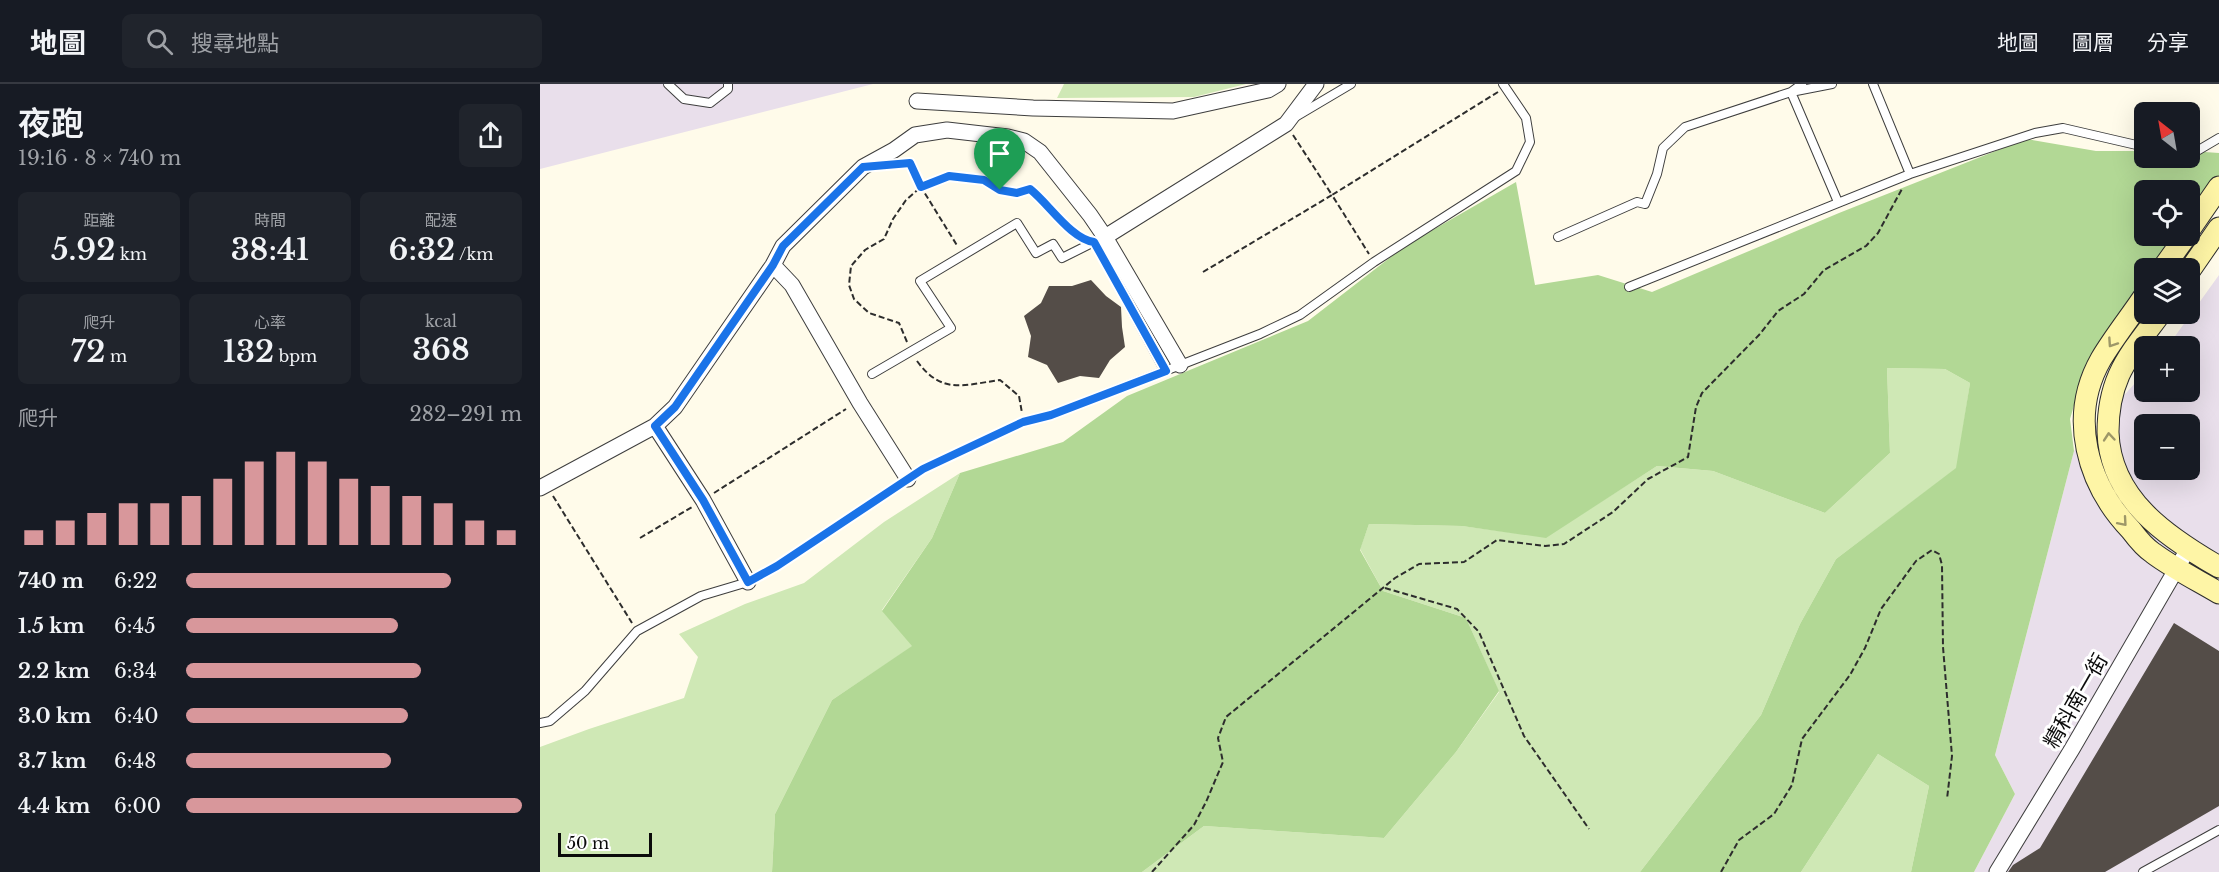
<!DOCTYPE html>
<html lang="zh-TW">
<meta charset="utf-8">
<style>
body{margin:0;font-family:"Libre Baskerville","Noto Sans TC",serif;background:#20242c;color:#f1f3f6;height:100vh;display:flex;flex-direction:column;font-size:22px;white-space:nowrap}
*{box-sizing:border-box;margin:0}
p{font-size:20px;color:#9ea1a6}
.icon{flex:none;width:33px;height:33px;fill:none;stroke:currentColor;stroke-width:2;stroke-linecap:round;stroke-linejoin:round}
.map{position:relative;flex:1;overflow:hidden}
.sheet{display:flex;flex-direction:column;background:#171b24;width:540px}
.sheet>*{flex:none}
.needle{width:39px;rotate:329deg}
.buttons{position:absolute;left:1594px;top:18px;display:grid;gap:12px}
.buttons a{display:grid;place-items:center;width:66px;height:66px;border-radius:9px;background:#171b24;box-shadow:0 6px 24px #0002;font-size:30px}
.scale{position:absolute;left:18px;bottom:15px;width:94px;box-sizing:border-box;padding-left:6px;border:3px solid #0b0b0b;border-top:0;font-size:16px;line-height:21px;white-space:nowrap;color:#0b0b0b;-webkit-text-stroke:4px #fff;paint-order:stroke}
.pin{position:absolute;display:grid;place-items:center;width:51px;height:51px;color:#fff;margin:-62px -26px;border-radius:50% 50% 50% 0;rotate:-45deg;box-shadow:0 0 6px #0007}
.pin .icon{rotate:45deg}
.round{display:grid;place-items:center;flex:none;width:63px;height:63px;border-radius:9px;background:#20242c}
.summary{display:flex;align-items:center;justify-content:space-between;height:102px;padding:0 18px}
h1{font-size:33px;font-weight:600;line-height:45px}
.metrics{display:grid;grid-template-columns:repeat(3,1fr);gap:9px;height:102px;padding:6px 18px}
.metrics div{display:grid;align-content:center;border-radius:9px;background:#20242c;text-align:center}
.metrics b{font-size:30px;font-weight:600}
.metrics small{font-size:16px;font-weight:400}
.metrics p{font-size:16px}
.chart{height:168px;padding:12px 18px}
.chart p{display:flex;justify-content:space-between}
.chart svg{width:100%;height:108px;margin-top:6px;stroke:#d8979b;stroke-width:6}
ul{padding:0 18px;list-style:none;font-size:20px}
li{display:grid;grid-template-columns:96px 72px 1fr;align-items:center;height:45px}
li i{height:15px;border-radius:8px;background:#d8979b}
header{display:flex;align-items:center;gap:36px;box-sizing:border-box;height:84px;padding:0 30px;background:#171b24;border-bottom:2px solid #363941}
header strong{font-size:28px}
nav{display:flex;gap:33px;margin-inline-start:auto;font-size:21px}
.search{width:420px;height:54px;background:#20242c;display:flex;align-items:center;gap:15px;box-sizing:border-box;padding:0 21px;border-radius:9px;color:#9ea1a6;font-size:22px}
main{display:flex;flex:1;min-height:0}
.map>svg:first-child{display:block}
.industrial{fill:#e9dfeb;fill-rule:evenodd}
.green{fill:#cfe8b5}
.forest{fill:#b2d895}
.building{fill:#544d48}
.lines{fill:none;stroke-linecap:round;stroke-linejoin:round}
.lane-casing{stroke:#3e3e3e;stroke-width:10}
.street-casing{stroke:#3e3e3e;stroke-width:17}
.secondary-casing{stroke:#2d2d2d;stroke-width:23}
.path{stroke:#2d2d2d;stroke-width:2;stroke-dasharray:6 3;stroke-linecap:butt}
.lane{stroke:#fff;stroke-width:8}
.street{stroke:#fff;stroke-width:15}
.secondary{stroke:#fef5a6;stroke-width:21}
.oneway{stroke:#9d9768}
.route-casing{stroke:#fff;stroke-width:12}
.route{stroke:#1a73e8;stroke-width:8}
.labels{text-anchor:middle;stroke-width:6;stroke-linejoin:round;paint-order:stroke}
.street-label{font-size:21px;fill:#0b0b0b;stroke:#fff}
</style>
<header>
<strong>地圖</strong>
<div class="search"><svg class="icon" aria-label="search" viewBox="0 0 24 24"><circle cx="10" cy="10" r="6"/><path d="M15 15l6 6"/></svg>搜尋地點</div>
<nav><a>地圖</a><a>圖層</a><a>分享</a></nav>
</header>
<main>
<section class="sheet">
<div class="summary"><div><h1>夜跑</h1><p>19:16 · 8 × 740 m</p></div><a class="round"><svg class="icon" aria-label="share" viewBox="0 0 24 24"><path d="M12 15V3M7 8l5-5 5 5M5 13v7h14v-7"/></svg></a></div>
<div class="metrics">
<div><p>距離</p><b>5.92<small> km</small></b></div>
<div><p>時間</p><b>38:41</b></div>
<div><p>配速</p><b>6:32<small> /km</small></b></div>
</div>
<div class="metrics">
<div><p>爬升</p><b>72<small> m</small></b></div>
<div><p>心率</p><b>132<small> bpm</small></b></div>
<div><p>kcal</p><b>368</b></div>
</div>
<div class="chart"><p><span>爬升</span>282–291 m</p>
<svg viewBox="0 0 160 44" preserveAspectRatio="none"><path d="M5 44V38M15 44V34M25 44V31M35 44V27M45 44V27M55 44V24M65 44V17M75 44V10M85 44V6M95 44V10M105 44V17M115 44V20M125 44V24M135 44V27M145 44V34M155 44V38"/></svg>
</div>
<ul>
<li><b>740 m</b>6:22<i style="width:79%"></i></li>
<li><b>1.5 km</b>6:45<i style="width:63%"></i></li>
<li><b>2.2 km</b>6:34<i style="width:70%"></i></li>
<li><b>3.0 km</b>6:40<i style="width:66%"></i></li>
<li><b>3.7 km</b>6:48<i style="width:61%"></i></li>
<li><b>4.4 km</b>6:00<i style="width:100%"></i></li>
</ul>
</section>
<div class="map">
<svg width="1679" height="788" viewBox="0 0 1679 788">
<rect width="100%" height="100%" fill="#fffbea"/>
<path class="industrial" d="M 0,0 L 333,0 L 0,85 Z
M 1679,191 L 1679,788 L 1434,788 L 1475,710 L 1455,671 L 1534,367 L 1605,288 L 1605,308 L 1650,308 L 1650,262 L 1628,262 ZM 1605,340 L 1650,340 L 1650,386 L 1605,386 Z"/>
<path class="green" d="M 524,0 L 706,0 L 654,13 L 517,14 Z
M 1347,284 L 1405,285 L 1430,299 L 1417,384 L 1296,475 L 1260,540 L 1221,631 L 1100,788 L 602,788 L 664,742 L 844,754 L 916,668 L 959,608 L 926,534 L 843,507 L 820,465 L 829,440 L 922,442 L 1006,453 L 1117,382 L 1173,387 L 1285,429 L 1350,369 Z
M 420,389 L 392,454 L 342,526 L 373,562 L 292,616 L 235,730 L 232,788 L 0,788 L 0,663 L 49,645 L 144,614 L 158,573 L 139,550 L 205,520 L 264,499 L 344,438 Z
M 1338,670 L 1389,702 L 1371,788 L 1261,788 Z"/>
<path class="forest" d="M 1486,55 L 1556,67 L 1605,67 L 1605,74 L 1650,74 L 1650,67 L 1679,69 L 1679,91 L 1650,133 L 1650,106 L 1605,106 L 1605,152 L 1637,152 L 1614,184 L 1605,184 L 1605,197 L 1546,281 L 1530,335 L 1534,367 L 1455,671 L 1475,710 L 1434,788 L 1371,788 L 1389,702 L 1338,670 L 1261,788 L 1100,788 L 1221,631 L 1260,540 L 1296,475 L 1416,384 L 1430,299 L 1405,285 L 1347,284 L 1350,369 L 1285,429 L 1173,387 L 1117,382 L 1006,454 L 922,442 L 829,440 L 820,466 L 843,507 L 926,534 L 959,607 L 916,668 L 844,754 L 664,742 L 602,788 L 232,788 L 235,730 L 292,616 L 372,562 L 342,527 L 392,454 L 420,389 L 523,358 L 587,312 L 768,237 L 865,162 L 976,98 L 995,201 L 1058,191 L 1112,208 L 1299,129 Z"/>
<path class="building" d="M 551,196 L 566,212 L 581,223 L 582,243 L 585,263 L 570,276 L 559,294 L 540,292 L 518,299 L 507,281 L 488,273 L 491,252 L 484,232 L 501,219 L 509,202 L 532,202 Z
M 1634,539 L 1679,567 L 1679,722 L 1565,788 L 1468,788 L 1473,781 L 1500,764 Z"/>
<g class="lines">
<g class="lane-casing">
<path id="lane" d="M 128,0 L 144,15 L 170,19 L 188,5 L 188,0
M 1262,0 L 1251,8 L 1298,118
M 1333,0 L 1370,90
M 757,32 L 811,0
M 1650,69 L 1657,67 L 1679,54
M 1018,153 L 1097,118 L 1105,120 L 1117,90 L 1123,64 L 1145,43 L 1251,8 L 1292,0
M 1089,203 L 1370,90 L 1495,49 L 1523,44 L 1605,63
M 332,290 L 411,244 L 380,197 L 477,139 L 496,169 L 513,160 L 522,174 L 554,158 L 625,287
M 0,639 L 10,637 L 45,607 L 97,547 L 161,512 L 208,498 L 237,482 L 383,385 L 483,338 L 511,331 L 625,287 L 720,250 L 760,231 L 834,178 L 976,87 L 990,58 L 986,34 L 963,0
M 1603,788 L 1679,746"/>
</g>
<g class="street-casing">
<path id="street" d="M 377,17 L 493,24 L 633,27 L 728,6 L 738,0
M 565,153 L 746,40 L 776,0
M 233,181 L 252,201 L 320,319 L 368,395
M 115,342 L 163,416 L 208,498
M 0,404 L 115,342 L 135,323 L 233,181 L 243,162 L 323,83 L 354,66 L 375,51 L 407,46 L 468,53 L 484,57 L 500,68 L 550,131 L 565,153 L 640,281
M 1457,788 L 1532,665 L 1648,465"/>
</g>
<g class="secondary-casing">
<path id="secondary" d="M 1650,145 L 1679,103
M 1623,184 L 1646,152
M 1650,186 L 1679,144
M 1605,211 C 1591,232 1574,253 1561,275 C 1528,333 1547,400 1591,446 C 1597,454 1604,463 1613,469 C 1633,484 1657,496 1679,509
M 1620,230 C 1606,249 1589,269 1579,291 C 1571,309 1568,328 1568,348 C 1570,415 1627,453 1679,483"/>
</g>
<path class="path" d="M 753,51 L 792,111 L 958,8
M 359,80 L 370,79 L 381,103 L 418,163
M 663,188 L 792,111 L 829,170
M 367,258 L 359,239 L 329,229 L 314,215 L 309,201 L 311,182 L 325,166 L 344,155 L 353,135 L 366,116 L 381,103 L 409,92 L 444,96 L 460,106 L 477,109 L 490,105 L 501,114 L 539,154
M 377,277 C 402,311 423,301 460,296 L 479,312 L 482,329
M 174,409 L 306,325
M 13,412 L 92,539
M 100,454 L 152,423
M 845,504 L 917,525 L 939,548 L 984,652 L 1049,745
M 612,788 L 654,741 L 666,718 L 683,678 L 678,654 L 686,633 L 855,494 L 879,480 L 924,478 L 957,456 L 1005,462 L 1024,460 L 1073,428 L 1108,395 L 1148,373 L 1156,323 L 1162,309 L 1220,250 L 1238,227 L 1264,210 L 1284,186 L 1326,162 L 1338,149 L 1363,103
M 1181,788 L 1199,756 L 1234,730 L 1252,701 L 1262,655 L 1310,591 L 1325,564 L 1341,525 L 1376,477 L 1392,466 L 1399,470 L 1402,481 L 1403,563 L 1412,672 L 1407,715"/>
<use href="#lane" class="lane"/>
<use href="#street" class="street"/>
<use href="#secondary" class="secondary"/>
</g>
<defs><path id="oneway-chevron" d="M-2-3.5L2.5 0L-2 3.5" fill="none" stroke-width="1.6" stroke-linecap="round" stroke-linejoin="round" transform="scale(1.5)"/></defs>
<g class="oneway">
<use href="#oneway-chevron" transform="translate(1572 259) rotate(124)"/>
<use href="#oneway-chevron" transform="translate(1569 353) rotate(-95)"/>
<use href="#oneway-chevron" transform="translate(1583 438) rotate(49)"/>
</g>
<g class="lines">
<g class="route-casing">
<path id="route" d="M 370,79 L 381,103 L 409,92 L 444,96 L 460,106 L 477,109 L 490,105 C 509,120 531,155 554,158 L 626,287 L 511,331 L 483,338 L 383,385 L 237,482 L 208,498 L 163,416 L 115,342 L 135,323 L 233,181 L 243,162 L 323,83 Z"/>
</g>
<use href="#route" class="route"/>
</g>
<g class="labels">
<g class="street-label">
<text transform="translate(1536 617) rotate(-60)" y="7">精科南一街</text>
</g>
</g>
</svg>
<div class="buttons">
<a><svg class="needle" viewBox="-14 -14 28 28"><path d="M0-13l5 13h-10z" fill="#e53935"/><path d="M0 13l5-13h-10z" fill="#9ea1a6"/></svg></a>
<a><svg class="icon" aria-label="locate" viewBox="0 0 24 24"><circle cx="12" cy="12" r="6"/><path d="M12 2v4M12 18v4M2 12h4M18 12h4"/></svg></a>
<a><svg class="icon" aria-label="layers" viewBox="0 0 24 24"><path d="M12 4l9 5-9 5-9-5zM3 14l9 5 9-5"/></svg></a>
<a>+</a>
<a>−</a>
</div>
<div class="scale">50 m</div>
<div class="pin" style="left:460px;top:106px;background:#1e9e55"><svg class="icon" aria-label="arrive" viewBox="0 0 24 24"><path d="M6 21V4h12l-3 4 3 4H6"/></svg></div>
</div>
</main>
